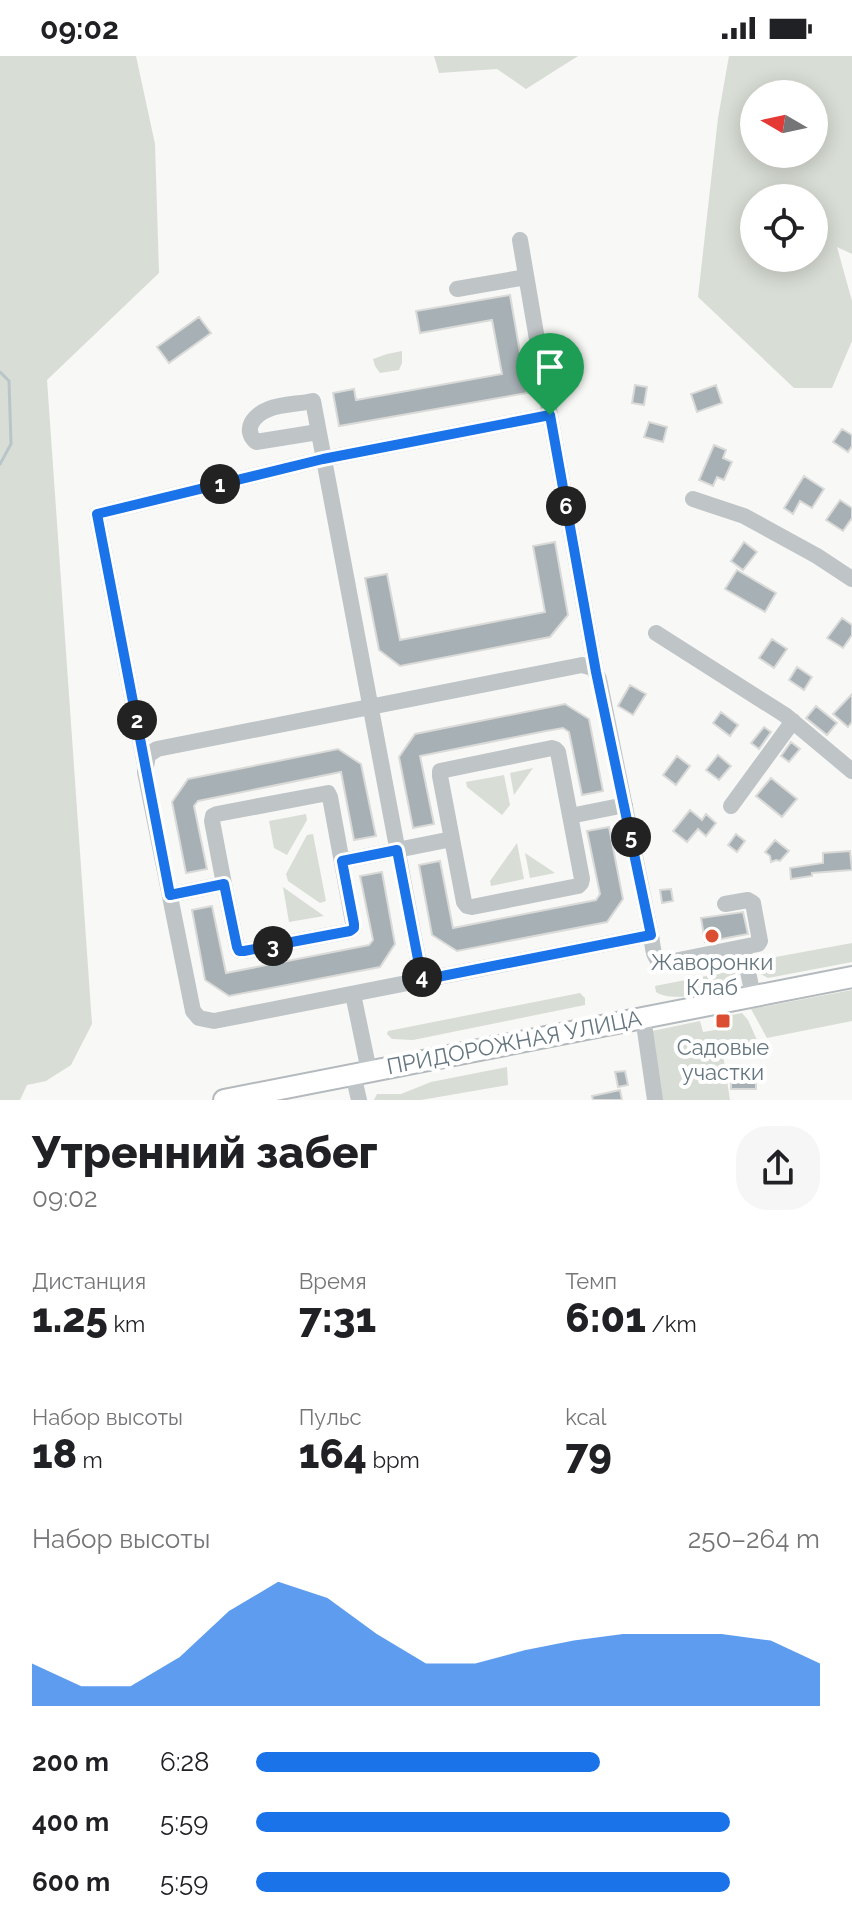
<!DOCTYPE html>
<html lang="ru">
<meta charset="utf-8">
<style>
body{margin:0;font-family:Raleway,sans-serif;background:#f6f6f6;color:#202124;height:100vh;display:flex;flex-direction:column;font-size:30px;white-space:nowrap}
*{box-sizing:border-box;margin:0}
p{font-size:26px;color:#757577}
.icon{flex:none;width:44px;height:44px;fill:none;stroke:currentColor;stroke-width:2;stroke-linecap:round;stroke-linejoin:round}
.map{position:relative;height:1044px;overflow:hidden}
.sheet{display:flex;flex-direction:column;background:#fff;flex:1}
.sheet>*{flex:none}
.needle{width:52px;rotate:279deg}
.fabs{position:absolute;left:740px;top:24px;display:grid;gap:16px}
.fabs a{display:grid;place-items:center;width:88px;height:88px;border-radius:50%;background:#fff;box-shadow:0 4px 20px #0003;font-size:40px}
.pin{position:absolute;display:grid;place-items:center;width:68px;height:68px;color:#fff;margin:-82px -34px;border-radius:50% 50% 50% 0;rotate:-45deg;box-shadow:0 0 8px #0007}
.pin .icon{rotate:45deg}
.km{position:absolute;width:40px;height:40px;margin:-20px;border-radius:50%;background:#222;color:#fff;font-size:22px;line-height:40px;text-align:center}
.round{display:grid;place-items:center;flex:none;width:84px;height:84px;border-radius:32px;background:#f6f6f6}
.summary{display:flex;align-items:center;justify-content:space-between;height:136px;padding:0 32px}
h1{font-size:44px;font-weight:800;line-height:60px}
.metrics{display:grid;grid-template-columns:repeat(3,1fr);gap:12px;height:136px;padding:8px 32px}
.metrics div{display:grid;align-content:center}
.metrics b{font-size:40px;font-weight:800}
.metrics small{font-size:22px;font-weight:400}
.metrics p{font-size:22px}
.chart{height:224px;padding:16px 32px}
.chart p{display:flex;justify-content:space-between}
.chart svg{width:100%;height:144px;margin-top:8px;fill:#1a73e8;opacity:.7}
ul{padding:0 32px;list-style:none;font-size:26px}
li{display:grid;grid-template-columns:128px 96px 1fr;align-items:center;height:60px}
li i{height:20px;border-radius:10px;background:#1a73e8}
.status{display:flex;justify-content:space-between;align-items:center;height:56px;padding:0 40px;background:#fff;direction:ltr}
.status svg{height:22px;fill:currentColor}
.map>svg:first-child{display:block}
.green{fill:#d8ddd5;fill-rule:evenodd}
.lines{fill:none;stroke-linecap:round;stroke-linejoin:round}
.stream{stroke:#b9c5c9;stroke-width:3}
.building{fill:#a7b0b5;stroke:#dadad8;stroke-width:2}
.major-casing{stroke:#b3b9bc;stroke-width:24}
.minor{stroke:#bfc4c7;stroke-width:16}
.major{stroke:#fff;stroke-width:20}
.route-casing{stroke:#fff;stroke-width:16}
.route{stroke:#1a73e8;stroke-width:10}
.poi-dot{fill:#dc4e32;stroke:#fff;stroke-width:3}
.labels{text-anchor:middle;stroke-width:8;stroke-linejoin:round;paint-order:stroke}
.poi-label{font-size:22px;fill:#65767f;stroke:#fff}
.street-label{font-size:22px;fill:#65767f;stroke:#fff}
</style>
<div class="status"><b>09:02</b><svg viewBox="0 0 49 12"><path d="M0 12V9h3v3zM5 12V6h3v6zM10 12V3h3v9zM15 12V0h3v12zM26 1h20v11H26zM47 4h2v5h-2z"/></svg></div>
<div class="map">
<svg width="852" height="1044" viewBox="0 0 852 1044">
<rect width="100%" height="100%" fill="#f8f8f6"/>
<path class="green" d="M 0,0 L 136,0 L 155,88 L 159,217 L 47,324 L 92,968 L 71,1009 L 46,1025 L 27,1029 L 20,1044 L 0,1044 Z
M 434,0 L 578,0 L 526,33 L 497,13 L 439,17 Z
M 729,0 L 852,0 L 852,198 L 837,191 L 852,245 L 852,285 L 832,332 L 794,332 L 698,241 L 718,62 ZM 754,38 L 814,38 L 814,98 L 754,98 ZM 754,142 L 814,142 L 814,202 L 754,202 Z
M 402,295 L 402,307 L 399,314 L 380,317 L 375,310 L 373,303 L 387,298 Z
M 533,712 L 514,739 L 510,717 Z
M 504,719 L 510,749 L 502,759 L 467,731 L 466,726 Z
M 306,758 L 307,764 L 287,799 L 274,792 L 269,765 Z
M 313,778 L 326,845 L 320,847 L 288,825 L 286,818 L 307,779 Z
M 517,787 L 524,823 L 491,830 L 490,825 Z
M 525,797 L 555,817 L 530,822 Z
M 283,831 L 324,860 L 289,866 Z
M 852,887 L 852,906 L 768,922 L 759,917 L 757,909 L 759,904 Z
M 737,914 L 740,924 C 723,935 674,948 656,936 L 655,930 Z
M 852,934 L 852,965 L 767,982 L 751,953 Z
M 580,937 L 585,942 L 585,949 L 413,984 L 392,983 L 387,978 L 388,975 Z
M 742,957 L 748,964 L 757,984 L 722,992 L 730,1044 L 659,1044 L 652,975 L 700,965 L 703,976 L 727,972 L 726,960 Z
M 507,1011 L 508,1029 L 421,1044 L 374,1044 L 377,1038 L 401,1038 L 431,1026 Z"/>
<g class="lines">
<path class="stream" d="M 0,316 L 9,325 L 11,388 L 0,408"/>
</g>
<path class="building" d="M 510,239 L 527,337 L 339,370 L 333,337 L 354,333 L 356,344 L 502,318 L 492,264 L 420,277 L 416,255 Z
M 199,261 L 211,277 L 169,307 L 157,291 Z
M 635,329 L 647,331 L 644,349 L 632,347 Z
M 716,329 L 722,347 L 697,356 L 691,338 Z
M 649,366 L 667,371 L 663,386 L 644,381 Z
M 842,373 L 852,379 L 852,390 L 848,396 L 833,386 Z
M 714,389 L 726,394 L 723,402 L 732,406 L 724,424 L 717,421 L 713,430 L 699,424 Z
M 804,420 L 824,433 L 812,452 L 800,445 L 793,458 L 784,452 Z
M 840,444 L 852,452 L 852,462 L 843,475 L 826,464 Z
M 555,486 L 568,559 L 550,581 L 400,610 L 379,594 L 365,522 L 387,518 L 400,584 L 545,556 L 533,490 Z
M 744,486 L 757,496 L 743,514 L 731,505 Z
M 737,514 L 776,537 L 765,556 L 725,533 Z
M 842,562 L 852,569 L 852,579 L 843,592 L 827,582 Z
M 772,583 L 787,593 L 774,612 L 759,602 Z
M 797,611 L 812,621 L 804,634 L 789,624 Z
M 630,629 L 646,638 L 633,659 L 618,650 Z
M 852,638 L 852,666 L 848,671 L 833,658 Z
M 565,648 L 589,663 L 603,735 L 582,739 L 569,676 L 563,672 L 546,675 L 420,700 L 434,768 L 413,772 L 399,701 L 415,678 Z
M 816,650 L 837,667 L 827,679 L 806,662 Z
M 721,656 L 738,669 L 730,680 L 713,667 Z
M 764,671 L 771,676 L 759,693 L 751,687 Z
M 791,686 L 800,693 L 789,706 L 781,700 Z
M 338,693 L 361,708 L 376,780 L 354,784 L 341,716 L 198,745 L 194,750 L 207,813 L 186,817 L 172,746 L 188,723 Z
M 718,699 L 731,710 L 719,724 L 706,714 Z
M 677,700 L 690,710 L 676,729 L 663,719 Z
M 771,722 L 797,743 L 782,761 L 756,740 Z
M 690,754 L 702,764 L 706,758 L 716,767 L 706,780 L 698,773 L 687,786 L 673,775 Z
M 609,771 L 623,843 L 607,866 L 457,895 L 432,879 L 419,809 L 440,805 L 453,872 L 596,844 L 600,838 L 587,775 Z
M 736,778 L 745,785 L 737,796 L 728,789 Z
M 775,784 L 789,795 L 780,805 L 776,804 L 771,806 L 770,800 L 765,796 Z
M 850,795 L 852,814 L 812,817 L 812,820 L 791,823 L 790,812 L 823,807 L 823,797 Z
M 382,816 L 395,888 L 380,911 L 229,940 L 205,924 L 192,854 L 212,850 L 226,917 L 369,889 L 373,884 L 360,820 Z
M 671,833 L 673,845 L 662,847 L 660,834 Z
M 743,856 L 748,878 L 705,886 L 701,862 Z
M 731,1011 L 756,1011 L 756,1033 L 731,1033 Z
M 625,1015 L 628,1029 L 618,1031 L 615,1016 Z
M 620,1034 L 622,1044 L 593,1044 L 592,1040 Z"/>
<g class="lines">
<g class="major-casing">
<path id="major" d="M 224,1044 L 852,921"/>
</g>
<path class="minor" d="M 520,184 L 550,359
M 457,233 L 526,221
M 318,376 L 256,386 C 242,373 254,359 269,353 C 281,348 299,348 313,345 L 422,924
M 693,443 L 744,460 L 817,500 L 852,523
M 656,577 L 785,659 L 852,715
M 582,609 L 593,612 L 599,623 L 651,879 L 214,965 L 199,962 L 193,955 L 145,716 L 148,699 L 157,693 Z
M 552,692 L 555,693 L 558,696 L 582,823 L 581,827 L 578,830 L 472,851 L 467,850 L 464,846 L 440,720 L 440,715 Z
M 145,709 L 97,458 L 323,403 L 550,359 L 596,616
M 731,750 L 793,665
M 570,760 L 625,749
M 342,805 L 452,783
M 170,839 L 224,828 L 212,765 L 213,760 L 217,758 L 328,737 L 330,741 L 354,872 L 350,875 L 244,895 L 239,895 L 237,891 L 224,828
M 725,848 L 748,844 L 753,847 L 760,885 L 758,888 L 743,891
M 651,879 C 653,889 652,905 664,907 L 743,891 L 753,940
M 353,938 L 369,1015
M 643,961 L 655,1044
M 353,1018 L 359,1044"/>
<use href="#major" class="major"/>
</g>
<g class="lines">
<g class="route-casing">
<path id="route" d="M 550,359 L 596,616 L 651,879 L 422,924 L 397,794 L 342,805 L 354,868 L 354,872 L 350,875 L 244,895 L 239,895 L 237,891 L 224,828 L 170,839 L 97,458 L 323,403 Z"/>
</g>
<use href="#route" class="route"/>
</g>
<g class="poi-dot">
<circle cx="712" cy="880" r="8"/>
<rect x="715" y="957" width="16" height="16" rx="4"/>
</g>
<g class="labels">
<g class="poi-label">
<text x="712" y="914">Жаворонки<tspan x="712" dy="25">Клаб</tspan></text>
<text x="723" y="999">Садовые<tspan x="723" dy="25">участки</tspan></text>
</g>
<g class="street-label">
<text transform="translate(514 986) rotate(-11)" y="8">ПРИДОРОЖНАЯ УЛИЦА</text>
</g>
</g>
</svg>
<div class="fabs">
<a><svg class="needle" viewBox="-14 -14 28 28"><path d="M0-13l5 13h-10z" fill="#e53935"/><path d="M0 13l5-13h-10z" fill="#757577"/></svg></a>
<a><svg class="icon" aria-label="locate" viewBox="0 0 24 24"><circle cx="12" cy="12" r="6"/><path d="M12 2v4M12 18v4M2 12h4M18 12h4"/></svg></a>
</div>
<div class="pin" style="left:550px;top:359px;background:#1e9e55"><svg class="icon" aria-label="arrive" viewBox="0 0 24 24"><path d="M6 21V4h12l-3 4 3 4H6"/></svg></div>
<b class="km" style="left:220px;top:428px">1</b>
<b class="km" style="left:137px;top:664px">2</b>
<b class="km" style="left:273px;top:890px">3</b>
<b class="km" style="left:422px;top:921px">4</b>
<b class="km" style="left:631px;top:781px">5</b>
<b class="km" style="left:566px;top:450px">6</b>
</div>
<section class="sheet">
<div class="summary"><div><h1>Утренний забег</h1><p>09:02</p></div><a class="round"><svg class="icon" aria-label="share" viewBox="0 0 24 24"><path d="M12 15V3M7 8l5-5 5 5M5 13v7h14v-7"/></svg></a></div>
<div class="metrics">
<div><p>Дистанция</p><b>1.25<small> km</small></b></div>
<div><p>Время</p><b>7:31</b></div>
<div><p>Темп</p><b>6:01<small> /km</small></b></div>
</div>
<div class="metrics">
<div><p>Набор высоты</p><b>18<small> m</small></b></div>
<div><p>Пульс</p><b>164<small> bpm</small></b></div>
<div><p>kcal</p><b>79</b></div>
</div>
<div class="chart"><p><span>Набор высоты</span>250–264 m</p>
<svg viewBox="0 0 160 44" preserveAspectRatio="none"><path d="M0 44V31L10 38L20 38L30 29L40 15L50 6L60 11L70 22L80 31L90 31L100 27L110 24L120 22L130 22L140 22L150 24L160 31V44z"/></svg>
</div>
<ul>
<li><b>200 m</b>6:28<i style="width:61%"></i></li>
<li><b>400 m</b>5:59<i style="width:84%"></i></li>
<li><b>600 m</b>5:59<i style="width:84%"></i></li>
</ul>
</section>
